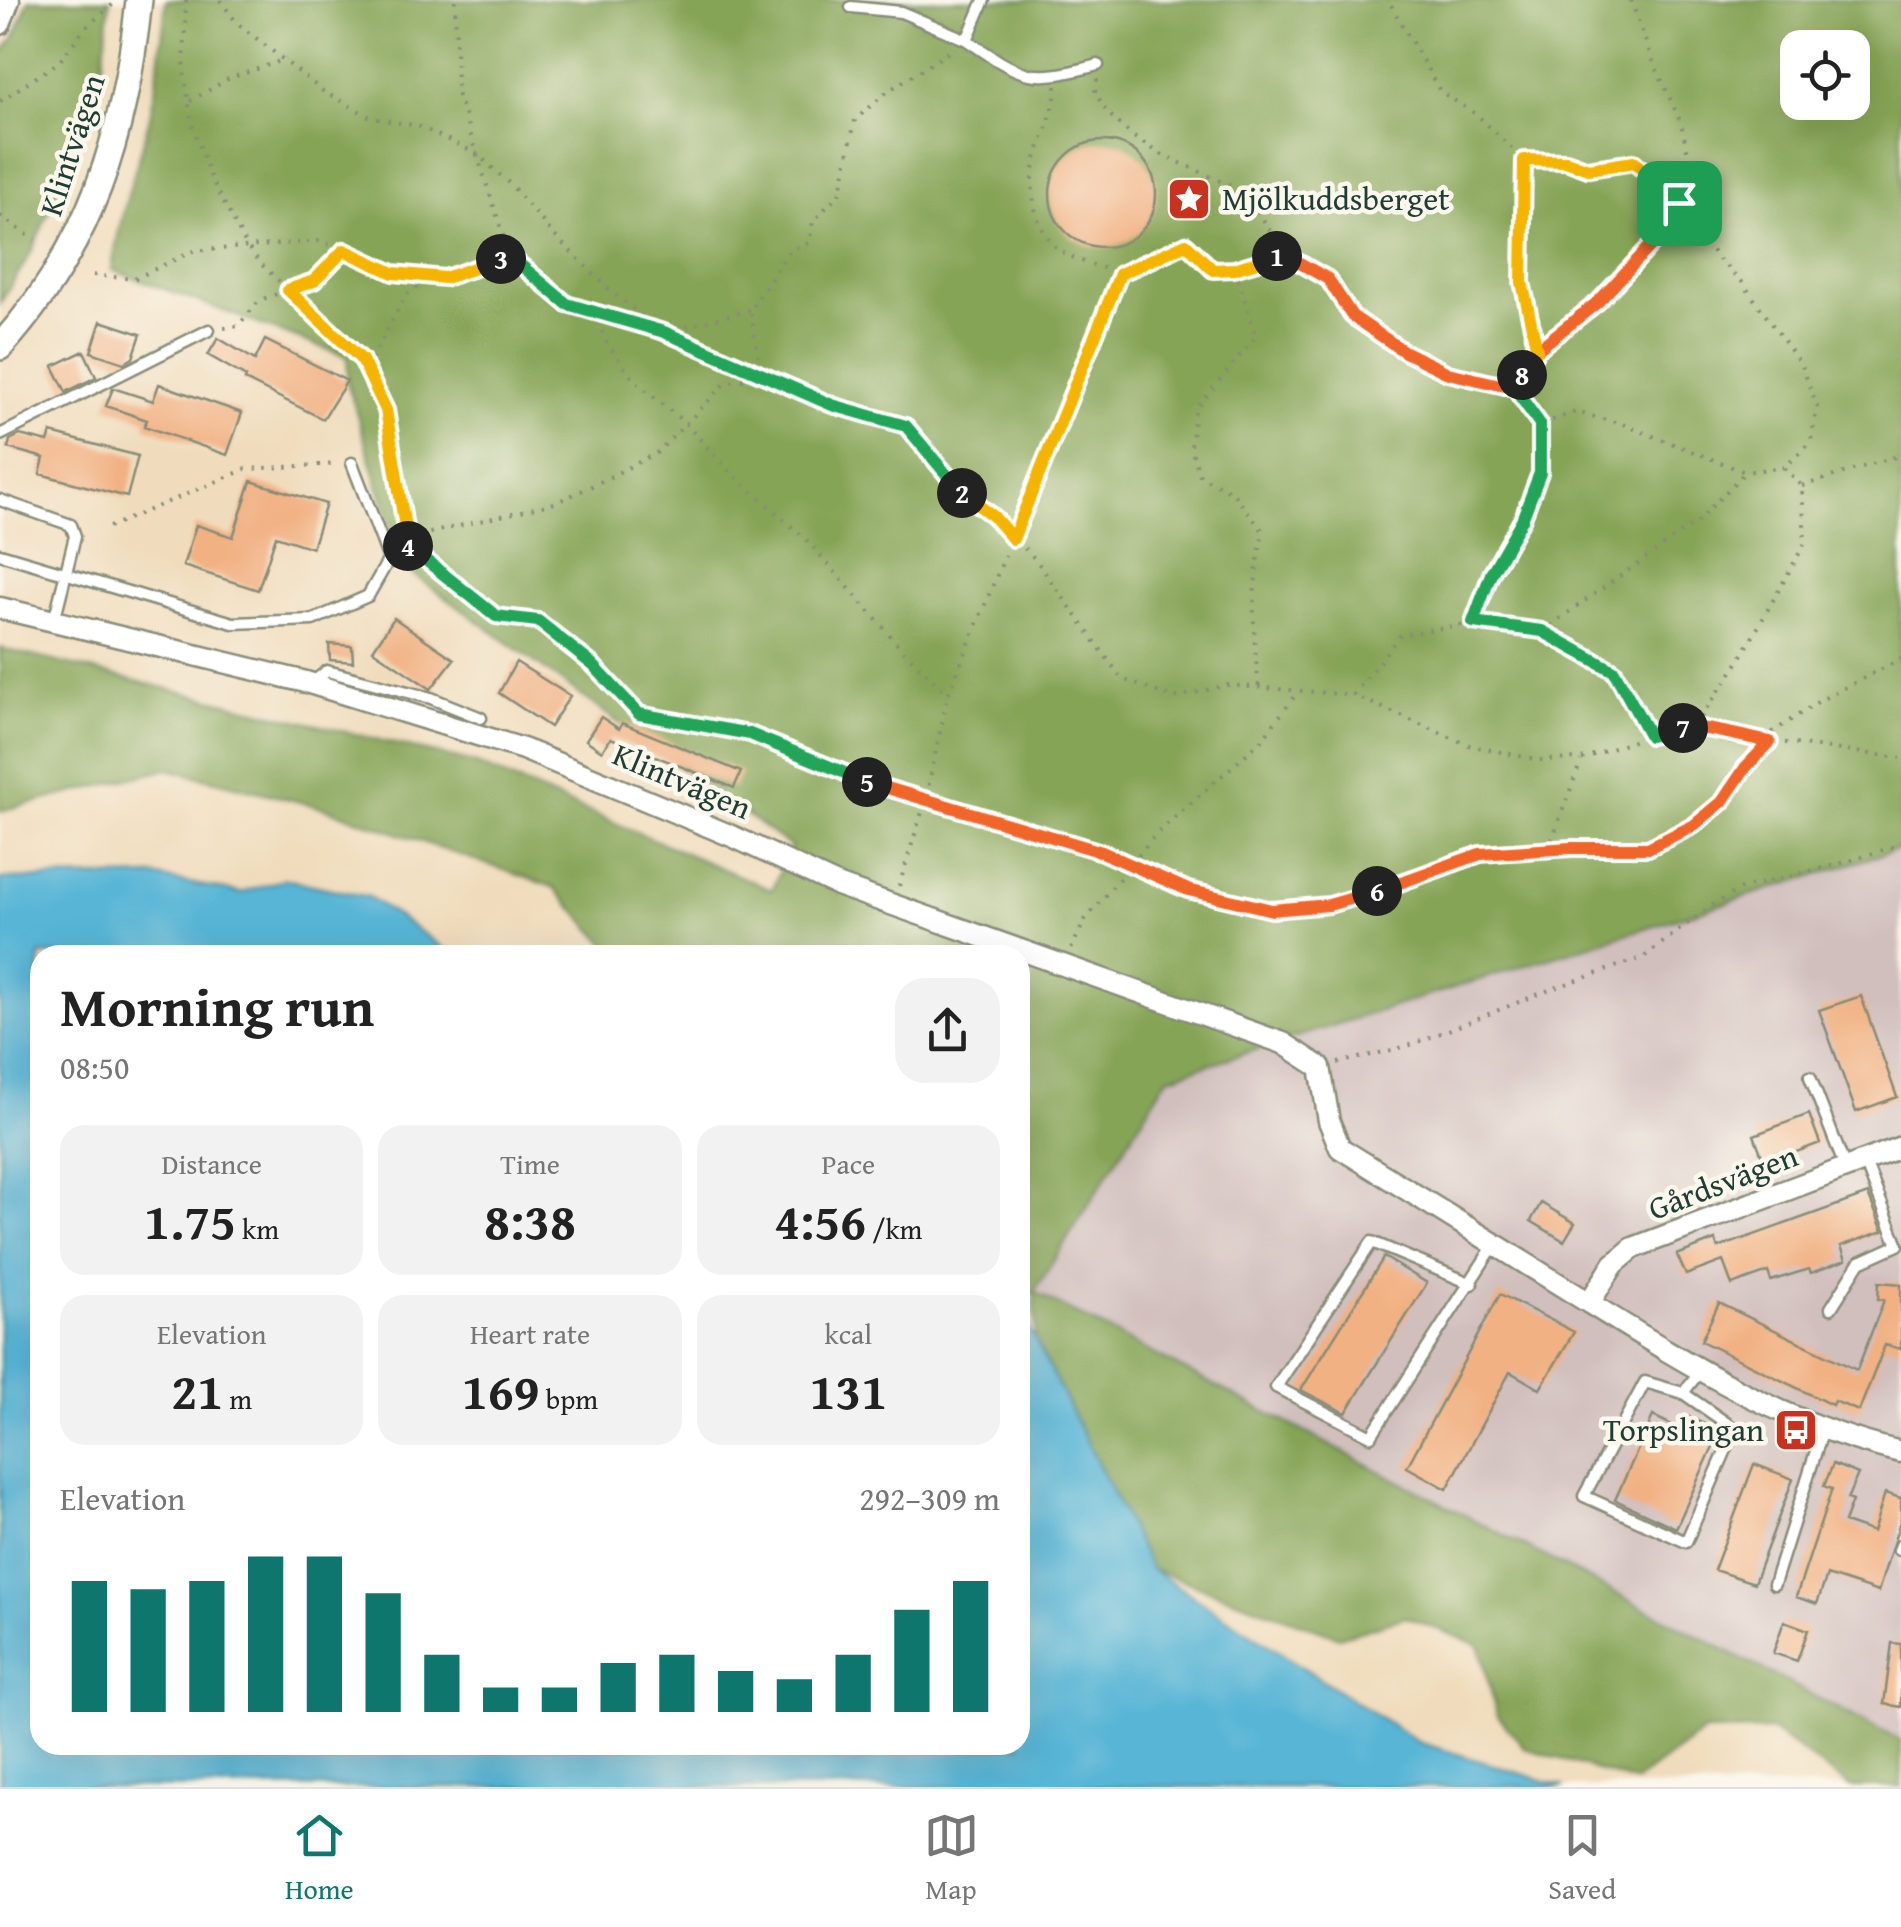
<!DOCTYPE html>
<meta charset="utf-8">
<style>
body{margin:0;font-family:"Gentium Book Plus",serif;background:#f2f2f2;color:#222;height:100vh;display:flex;flex-direction:column;font-size:38px;white-space:nowrap}
*{box-sizing:border-box;margin:0}
p{font-size:32px;color:#767676}
.icon{flex:none;width:55px;height:55px;fill:none;stroke:currentColor;stroke-width:2;stroke-linecap:round;stroke-linejoin:round}
.map{position:relative;flex:1;overflow:hidden}
.drawer{position:absolute;left:30px;top:945px;width:1000px;height:810px;display:flex;flex-direction:column;background:#fff;border-radius:30px;box-shadow:0 10px 40px #0002}
.drawer>*{flex:none}
.controls{position:absolute;left:1780px;top:30px;display:grid;gap:20px}
.controls a{display:grid;place-items:center;width:90px;height:90px;border-radius:20px;background:#fff;box-shadow:0 10px 40px #0002;font-size:50px}
.pin{position:absolute;display:grid;place-items:center;width:85px;height:85px;color:#fff;margin:-42px;border-radius:20px;box-shadow:0 5px 15px #0006}
.km{position:absolute;width:50px;height:50px;margin:-25px;border-radius:50%;background:#222;color:#fff;font-size:28px;line-height:50px;text-align:center}
.round{display:grid;place-items:center;flex:none;width:105px;height:105px;border-radius:30px;background:#f2f2f2}
.summary{display:flex;align-items:center;justify-content:space-between;height:170px;padding:0 30px}
h1{font-size:55px;font-weight:700;line-height:75px}
.stats{display:grid;grid-template-columns:repeat(3,1fr);gap:15px;height:170px;padding:10px 30px}
.stats div{display:grid;align-content:center;border-radius:25px;background:#f2f2f2;text-align:center}
.stats b{font-size:50px;font-weight:700}
.stats small{font-size:28px;font-weight:400}
.stats p{font-size:28px}
.chart{height:280px;padding:20px 30px}
.chart p{display:flex;justify-content:space-between}
.chart svg{width:100%;height:180px;margin-top:10px;stroke:#0f766e;stroke-width:6}
.menu{display:flex;justify-content:space-around;align-items:center;height:140px;border-top:2px solid #e0e0e0;background:#fff;font-size:28px;color:#767676}
.menu a{display:grid;justify-items:center;gap:5px}
.menu .active{color:#0f766e}
.map>svg:first-child{display:block}
.industrial{fill:#d1bfbd}
.forest{fill:#86a456;stroke:#527045;stroke-width:2.5;fill-rule:evenodd}
.water{fill:#58b5d6;stroke:#3c7985;stroke-width:2.5}
.building{fill:#f1b182}
.lines{fill:none;stroke-linecap:round;stroke-linejoin:round}
.service-casing{stroke:#888c78;stroke-width:15}
.minor-casing{stroke:#888c78;stroke-width:25}
.tertiary-casing{stroke:#888c78;stroke-width:30}
.path{stroke:#888c78;stroke-width:4;stroke-dasharray:2.5 8;stroke-linecap:butt}
.service{stroke:#fff;stroke-width:10}
.minor{stroke:#fff;stroke-width:20}
.tertiary{stroke:#fff;stroke-width:25}
.split-1-casing{stroke:#fff;stroke-width:20}
.split-2-casing{stroke:#fff;stroke-width:20}
.split-3-casing{stroke:#fff;stroke-width:20}
.split-4-casing{stroke:#fff;stroke-width:20}
.split-5-casing{stroke:#fff;stroke-width:20}
.split-6-casing{stroke:#fff;stroke-width:20}
.split-7-casing{stroke:#fff;stroke-width:20}
.split-8-casing{stroke:#fff;stroke-width:20}
.split-9-casing{stroke:#fff;stroke-width:20}
.split-1{stroke:#f0652b;stroke-width:12}
.split-2{stroke:#f5b400;stroke-width:12}
.split-3{stroke:#22a559;stroke-width:12}
.split-4{stroke:#f5b400;stroke-width:12}
.split-5{stroke:#22a559;stroke-width:12}
.split-6{stroke:#f0652b;stroke-width:12}
.split-7{stroke:#f0652b;stroke-width:12}
.split-8{stroke:#22a559;stroke-width:12}
.split-9{stroke:#f5b400;stroke-width:12}
.labels{text-anchor:middle;stroke-width:9;stroke-linejoin:round;paint-order:stroke}
.street-label{font-size:32px;fill:#1f3d34;stroke:#fbf7ec}
.poi-label{font-size:32px;fill:#1f3d34;stroke:#fbf7ec;text-anchor:start}
</style>
<div class="map">
<svg width="1901" height="1787" viewBox="0 0 1901 1787">
<rect width="100%" height="100%" fill="#fbf7ec"/>
<filter id="ink" filterUnits="userSpaceOnUse"><feTurbulence type="fractalNoise" baseFrequency=".01" numOctaves="2"/><feDisplacementMap in="SourceGraphic" scale="20" xChannelSelector="R" yChannelSelector="G"/><feConvolveMatrix kernelMatrix="1 2 1 2 8 2 1 2 1" color-interpolation-filters="sRGB"/></filter>
<filter id="wash" filterUnits="userSpaceOnUse"><feTurbulence type="fractalNoise" baseFrequency=".0048" numOctaves="4" result="noise"/><feDisplacementMap in="SourceGraphic" scale="40" xChannelSelector="R" yChannelSelector="G"/><feGaussianBlur stdDeviation="2.25" result="paint"/><feColorMatrix in="noise" values="0 0 0 0 0 0 0 0 0 0 0 0 0 0 0 0 0 1.4 0 .05"/><feComposite in="paint" operator="in"/></filter>
<g filter="url(#wash)">
<rect width="100%" height="100%" fill="#f0dcbc"/>
<path class="industrial" d="M 1901,848 L 1901,1741 L 1034,1292 L 1168,1077 Z"/>
<path class="forest" d="M 29,0 L 110,0 L 100,92 L 31,253 L 0,303 L 0,55 L 13,39 Z
M 166,0 L 1901,0 L 1901,848 L 1168,1077 L 1034,1292 L 1901,1741 L 1901,1787 L 1850,1787 L 1771,1730 L 1704,1731 L 1635,1782 L 1525,1748 L 1497,1715 L 1479,1645 L 1406,1617 L 1339,1637 L 1151,1569 L 1036,1341 L 1034,1293 L 1020,1296 L 1020,955 L 616,955 L 553,887 L 324,808 L 168,769 L 0,811 L 0,648 L 474,763 L 772,890 L 791,847 L 403,567 L 347,381 L 348,357 L 112,270 C 118,223 133,179 146,133 C 157,90 162,44 166,0 ZM 1798,48 L 1852,48 L 1852,102 L 1798,102 Z"/>
<path class="water" d="M 152,876 L 241,893 L 285,879 L 369,897 L 454,955 L 40,955 L 40,1745 L 1020,1745 L 1020,1310 L 1151,1569 L 1418,1742 L 1565,1787 L 0,1787 L 0,879 Z"/>
<g id="blocks">
<path class="building" d="M1050 194a53 53 0 1 1 106 0a53 53 0 1 1-106 0Z
M 101,321 L 141,334 L 133,358 L 124,363 L 91,352 Z
M 218,338 L 255,360 L 265,340 L 347,381 L 323,419 L 245,380 L 246,377 L 208,355 Z
M 84,351 L 96,377 L 66,392 L 53,366 Z
M 159,384 L 242,413 L 227,455 L 144,426 L 147,420 L 106,406 L 113,388 L 153,401 Z
M 51,433 L 138,456 L 127,497 L 40,474 L 44,458 L 8,448 L 10,440 L 20,435 L 48,442 Z
M 251,481 L 326,504 L 312,548 L 276,536 L 258,590 L 183,566 L 196,525 L 233,537 Z
M 394,618 L 454,659 L 431,689 L 373,650 Z
M 329,644 L 352,646 L 353,662 L 330,660 Z
M 516,662 L 570,696 L 550,727 L 499,693 Z
M 601,717 L 619,729 L 622,723 L 741,772 L 734,788 L 611,738 L 602,751 L 586,740 Z
M 1861,996 L 1897,1097 L 1856,1112 L 1819,1010 Z
M 1809,1114 L 1820,1143 L 1765,1164 L 1754,1135 Z
M 1868,1194 L 1883,1231 L 1841,1246 L 1846,1260 L 1811,1273 L 1809,1269 L 1771,1281 L 1768,1272 L 1732,1285 L 1723,1261 L 1686,1275 L 1677,1255 L 1715,1240 L 1718,1248 Z
M 1541,1203 L 1575,1223 L 1564,1241 L 1531,1221 Z
M 1384,1257 L 1427,1283 L 1346,1413 L 1301,1390 Z
M 1879,1282 L 1901,1284 L 1901,1349 L 1885,1345 L 1859,1411 L 1834,1401 L 1832,1405 L 1701,1341 L 1719,1303 L 1857,1370 L 1884,1300 L 1878,1299 Z
M 1500,1294 L 1574,1332 L 1540,1389 L 1510,1372 L 1447,1489 L 1407,1467 Z
M 1653,1416 L 1680,1429 L 1686,1416 L 1720,1431 L 1676,1528 L 1615,1500 Z
M 1754,1464 L 1793,1479 L 1754,1583 L 1714,1570 Z
M 1833,1464 L 1858,1474 L 1847,1499 L 1852,1501 L 1844,1522 L 1873,1532 L 1885,1493 L 1901,1498 L 1901,1518 L 1878,1592 L 1827,1575 L 1817,1604 L 1796,1597 L 1832,1489 L 1824,1486 Z
M 1784,1621 L 1808,1630 L 1797,1661 L 1773,1653 Z
M 1892,1643 L 1901,1644 L 1901,1707 L 1884,1704 Z"/>
</g>
</g>
<g filter="url(#ink)">
<use href="#blocks" fill-opacity="0" stroke="#888c78" stroke-width="2.5"/>
<g class="lines">
<g class="service-casing">
<path id="service" d="M 984,0 L 967,40 C 1024,79 1030,83 1098,65
M 851,7 L 901,12 L 967,40
M 0,435 L 209,330
M 0,500 L 71,525 L 75,536 L 54,621
M 0,554 L 233,623 L 313,620 L 368,596 L 389,559 L 352,463
M 312,683 L 327,671 L 431,698 L 481,718
M 1810,1077 L 1845,1167
M 1472,1284 L 1372,1242 L 1276,1387 L 1371,1436 L 1494,1245
M 1831,1308 L 1860,1262 L 1898,1245 L 1865,1162
M 1683,1393 L 1645,1382 L 1584,1496 L 1686,1542 L 1735,1429 L 1683,1393 L 1700,1371
M 1899,1550 L 1901,1545
M 1774,1584 L 1823,1429"/>
</g>
<g class="minor-casing">
<path id="minor" d="M 0,24 L 9,0
M 0,608 L 306,682 L 523,749 L 734,837 L 837,885 L 1283,1043 L 1320,1067 L 1329,1121 L 1340,1148 C 1422,1199 1504,1250 1586,1301 C 1689,1365 1782,1424 1901,1452
M 1589,1303 L 1614,1264 L 1633,1248 L 1901,1147"/>
</g>
<g class="tertiary-casing">
<path id="tertiary" d="M 0,347 C 92,245 125,135 139,0"/>
</g>
<path class="path" d="M 186,0 L 184,71 L 192,124 L 211,178 L 246,245 L 262,265 L 362,359 L 386,409 L 409,550 L 496,616 L 537,621 L 593,665 L 639,714 L 750,734 L 890,792 L 1102,852 L 1188,890 L 1272,910 L 1329,905 L 1480,854 L 1571,848 L 1648,848 L 1693,826 L 1722,802 L 1745,768 L 1770,742 L 1773,732 L 1819,701 L 1901,659
M 220,0 L 237,23 L 324,92 L 372,118 L 418,126 L 476,153 L 510,184 L 555,236 L 614,294 L 664,332 L 750,310
M 455,0 L 457,93 L 510,256 L 567,304 L 664,332 L 832,405 L 905,425 L 965,498 L 993,516 L 1036,560 L 1122,679 L 1174,698 L 1228,685 L 1353,695 L 1468,745 L 1539,760 L 1582,759 L 1659,732 L 1695,726 L 1727,735 L 1901,758
M 1097,79 L 1095,92 L 1106,111 L 1132,136 L 1163,155 L 1247,193 L 1284,254 L 1328,279 L 1352,315 L 1405,352 L 1448,373 L 1514,388
M 1056,86 C 1055,111 1046,128 1038,152 C 1028,183 1031,224 1056,247 C 1072,261 1100,266 1120,274 L 1186,243 L 1213,270 L 1235,269 L 1284,254
M 0,101 L 59,62 L 84,29 L 117,1
M 190,101 L 228,79 L 286,59
M 1524,160 L 1566,161 L 1588,169 L 1634,162 L 1672,194 L 1716,256 L 1742,282 L 1802,366 L 1817,407 L 1811,441 L 1785,467 L 1745,472 L 1622,424 L 1576,412 L 1541,424
M 0,216 L 35,240
M 1235,269 L 1256,336 L 1195,410 L 1191,448 L 1200,476 L 1232,492 L 1263,531 C 1251,592 1252,627 1259,688
M 93,275 L 134,279 L 193,251 L 321,241 L 393,273 L 445,278 L 510,256
M 593,312 L 607,343 L 634,380 L 686,424 L 731,473 L 807,540 L 902,649 L 948,695
M 224,328 L 238,326 L 260,300 L 314,281 L 344,250
M 1537,350 L 1598,302 L 1671,224 L 1691,166 L 1681,123 L 1650,54 L 1631,0
M 367,368 L 406,295 L 431,277
M 1802,486 L 1901,455
M 109,527 L 246,469 L 338,464
M 409,538 L 555,503 L 596,484 L 658,452 L 727,382 L 762,378 L 750,310 L 790,250 L 809,243 L 813,222 L 841,191 L 855,120 L 888,91 L 955,48
M 1473,623 L 1542,631 L 1614,671 L 1650,736
M 1542,631 L 1697,522 L 1745,472
M 1353,695 L 1400,635 L 1473,623 L 1491,574 L 1522,520 L 1541,473 L 1540,424 L 1514,388 L 1537,350 L 1521,282 L 1524,160 L 1477,115 L 1440,91 L 1388,0
M 1695,726 L 1738,663 L 1805,543 L 1802,486 L 1785,468
M 1548,850 L 1581,761
M 899,886 L 925,802 L 948,695 L 1120,274
M 1071,949 L 1085,920 L 1156,834 L 1261,741 L 1298,692
M 1338,1063 L 1408,1046 L 1549,990 L 1644,957 L 1705,910 L 1742,888 L 1846,862 L 1901,844"/>
<use href="#service" class="service"/>
<use href="#minor" class="minor"/>
<use href="#tertiary" class="tertiary"/>
</g>
</g>
<g class="lines" filter="url(#ink)">
<g class="split-1-casing">
<path id="split-1" d="M 1277,256 L 1284,254 L 1328,279 L 1352,316 L 1405,352 L 1448,373 L 1514,388 L 1537,350 L 1598,302 L 1671,224 L 1679,203"/>
</g>
<g class="split-2-casing">
<path id="split-2" d="M 962,493 L 993,516 L 1013,539 L 1120,274 L 1186,244 L 1213,270 L 1234,269 L 1277,256"/>
</g>
<g class="split-3-casing">
<path id="split-3" d="M 501,259 L 510,256 L 567,304 L 664,332 L 832,405 L 906,426 L 962,493"/>
</g>
<g class="split-4-casing">
<path id="split-4" d="M 408,546 L 386,410 L 362,360 L 288,290 L 314,281 L 344,250 L 393,273 L 445,278 L 501,259"/>
</g>
<g class="split-5-casing">
<path id="split-5" d="M 408,546 L 496,616 L 538,621 L 593,665 L 639,714 L 750,734 L 867,782"/>
</g>
<g class="split-6-casing">
<path id="split-6" d="M 867,782 L 1102,852 L 1188,890 L 1272,910 L 1329,905 L 1377,891"/>
</g>
<g class="split-7-casing">
<path id="split-7" d="M 1377,891 L 1480,854 L 1571,848 L 1648,848 L 1693,826 L 1722,802 L 1745,768 L 1770,742 C 1747,738 1702,725 1683,728"/>
</g>
<g class="split-8-casing">
<path id="split-8" d="M 1522,375 L 1514,388 L 1540,424 L 1540,473 L 1522,520 L 1491,574 L 1473,622 L 1542,631 L 1614,671 L 1650,736 L 1683,728"/>
</g>
<g class="split-9-casing">
<path id="split-9" d="M 1522,375 L 1537,350 L 1522,282 L 1524,160 L 1566,161 L 1588,169 L 1634,162 L 1679,203"/>
</g>
<use href="#split-1" class="split-1"/>
<use href="#split-2" class="split-2"/>
<use href="#split-3" class="split-3"/>
<use href="#split-4" class="split-4"/>
<use href="#split-5" class="split-5"/>
<use href="#split-6" class="split-6"/>
<use href="#split-7" class="split-7"/>
<use href="#split-8" class="split-8"/>
<use href="#split-9" class="split-9"/>
</g>
<defs>
<g id="sight-square" transform="scale(2.25)"><rect x="-9" y="-9" width="18" height="18" rx="4" fill="#c8321e" stroke="#fbf7ec"/><path d="M0-6L1.8-2.2L6-1.7L2.9 1.2L3.7 5.4L0 3.3L-3.7 5.4L-2.9 1.2L-6-1.7L-1.8-2.2Z" fill="#fff"/></g>
<g id="bus-square" transform="scale(2.25)"><rect x="-9" y="-9" width="18" height="18" rx="4" fill="#c8321e" stroke="#fbf7ec"/><path d="M-5-6H5V4H4V6H2V4H-2V6H-4V4H-5ZM-3.5-4V0h7V-4ZM-3.5 1.2v1.5H-2V1.2ZM2 1.2v1.5H3.5V1.2Z" fill="#fff"/></g>
</defs>
<g fill-rule="evenodd">
<use href="#sight-square" x="1189" y="199"/>
<use href="#bus-square" x="1796" y="1430"/>
</g>
<g class="labels">
<g class="street-label">
<text transform="translate(72 145) rotate(-72)" y="11">Klintvägen</text>
<text transform="translate(682 781) rotate(23)" y="11">Klintvägen</text>
<text transform="translate(1723 1182) rotate(-21)" y="11">Gårdsvägen</text>
</g>
<g class="poi-label">
<text x="1222" y="210">Mjölkuddsberget</text>
<text x="1764" y="1441" text-anchor="end">Torpslingan</text>
</g>
</g>
</svg>
<div class="controls">
<a><svg class="icon" aria-label="locate" viewBox="0 0 24 24"><circle cx="12" cy="12" r="6"/><path d="M12 2v4M12 18v4M2 12h4M18 12h4"/></svg></a>
</div>
<div class="pin" style="left:1679px;top:203px;background:#1e9e55"><svg class="icon" aria-label="arrive" viewBox="0 0 24 24"><path d="M6 21V4h12l-3 4 3 4H6"/></svg></div>
<b class="km" style="left:1277px;top:256px">1</b>
<b class="km" style="left:962px;top:493px">2</b>
<b class="km" style="left:501px;top:259px">3</b>
<b class="km" style="left:408px;top:546px">4</b>
<b class="km" style="left:867px;top:782px">5</b>
<b class="km" style="left:1377px;top:891px">6</b>
<b class="km" style="left:1683px;top:728px">7</b>
<b class="km" style="left:1522px;top:375px">8</b>
<section class="drawer">
<div class="summary"><div><h1>Morning run</h1><p>08:50</p></div><a class="round"><svg class="icon" aria-label="share" viewBox="0 0 24 24"><path d="M12 15V3M7 8l5-5 5 5M5 13v7h14v-7"/></svg></a></div>
<div class="stats">
<div><p>Distance</p><b>1.75<small> km</small></b></div>
<div><p>Time</p><b>8:38</b></div>
<div><p>Pace</p><b>4:56<small> /km</small></b></div>
</div>
<div class="stats">
<div><p>Elevation</p><b>21<small> m</small></b></div>
<div><p>Heart rate</p><b>169<small> bpm</small></b></div>
<div><p>kcal</p><b>131</b></div>
</div>
<div class="chart"><p><span>Elevation</span>292–309 m</p>
<svg viewBox="0 0 160 44" preserveAspectRatio="none"><path d="M5 44V12M15 44V14M25 44V12M35 44V6M45 44V6M55 44V15M65 44V30M75 44V38M85 44V38M95 44V32M105 44V30M115 44V34M125 44V36M135 44V30M145 44V19M155 44V12"/></svg>
</div>
</section>
</div>
<nav class="menu">
<a class="active"><svg class="icon" aria-label="home" viewBox="0 0 24 24"><path d="M3 11l9-7 9 7M6 9v11h12V9"/></svg>Home</a>
<a><svg class="icon" aria-label="map" viewBox="0 0 24 24"><path d="M3 6l6-2 6 2 6-2v14l-6 2-6-2-6 2zM9 4v14M15 6v14"/></svg>Map</a>
<a><svg class="icon" aria-label="saved" viewBox="0 0 24 24"><path d="M7 4h10v16l-5-4-5 4z"/></svg>Saved</a>
</nav>
